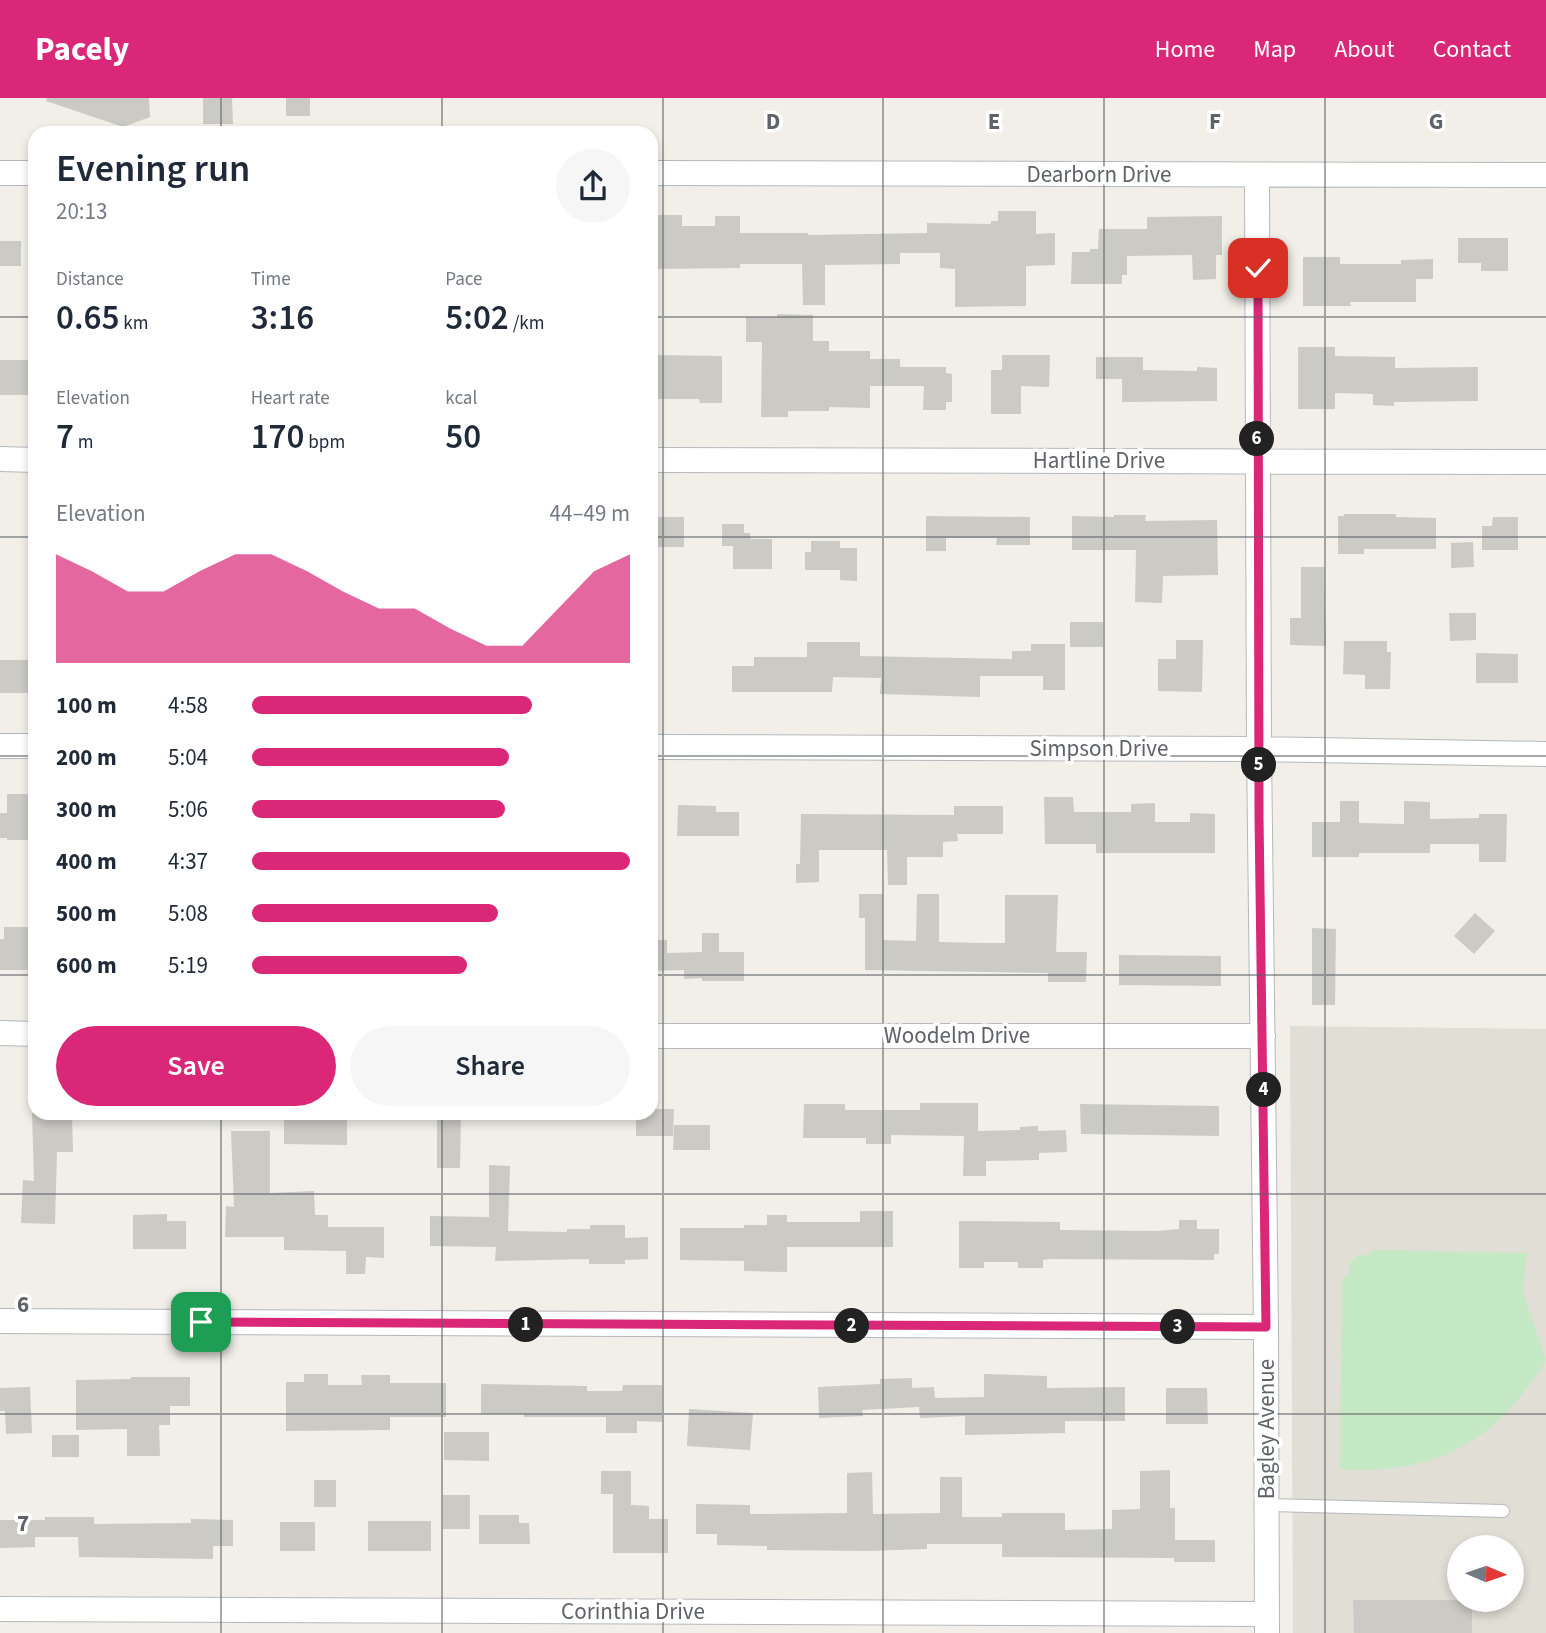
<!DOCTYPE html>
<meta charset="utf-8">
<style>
body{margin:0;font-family:"Source Sans 3",sans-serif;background:#f6f6f7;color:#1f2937;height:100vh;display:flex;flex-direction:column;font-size:26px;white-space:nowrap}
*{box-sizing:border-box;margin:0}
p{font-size:23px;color:#747a83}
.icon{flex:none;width:38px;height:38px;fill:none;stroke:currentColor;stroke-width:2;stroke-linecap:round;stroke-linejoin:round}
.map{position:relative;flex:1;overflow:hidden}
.drawer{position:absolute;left:28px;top:28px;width:630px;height:994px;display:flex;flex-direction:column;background:#fff;border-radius:21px;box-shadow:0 4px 10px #0003}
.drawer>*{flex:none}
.needle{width:46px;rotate:92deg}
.tools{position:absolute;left:1447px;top:1437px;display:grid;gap:14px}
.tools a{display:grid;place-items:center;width:77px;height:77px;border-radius:50%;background:#fff;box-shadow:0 4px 10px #0003;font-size:35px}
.pin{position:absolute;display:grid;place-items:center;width:60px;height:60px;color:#fff;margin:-30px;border-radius:14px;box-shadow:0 4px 10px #0006}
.km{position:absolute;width:35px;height:35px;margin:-18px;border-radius:50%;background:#222;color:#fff;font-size:19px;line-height:35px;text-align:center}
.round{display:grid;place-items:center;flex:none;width:74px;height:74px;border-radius:37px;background:#f6f6f7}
.head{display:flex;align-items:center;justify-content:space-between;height:119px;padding:0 28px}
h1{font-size:38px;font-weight:600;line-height:52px}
.stats{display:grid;grid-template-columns:repeat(3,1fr);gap:10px;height:119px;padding:7px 28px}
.stats div{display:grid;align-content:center}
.stats b{font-size:35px;font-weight:600}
.stats small{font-size:19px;font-weight:400}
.stats p{font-size:19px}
.chart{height:196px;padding:14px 28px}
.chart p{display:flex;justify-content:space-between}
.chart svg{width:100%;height:126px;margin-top:7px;fill:#db2777;opacity:.7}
.primary-button{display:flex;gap:14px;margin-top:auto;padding:14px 28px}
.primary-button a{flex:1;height:80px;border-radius:42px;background:#db2777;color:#fff;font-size:28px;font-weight:600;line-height:80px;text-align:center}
.primary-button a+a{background:#f6f6f7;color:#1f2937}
ul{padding:0 28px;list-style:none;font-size:23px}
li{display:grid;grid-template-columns:112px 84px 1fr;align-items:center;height:52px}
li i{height:18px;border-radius:9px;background:#db2777}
header{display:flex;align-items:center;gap:42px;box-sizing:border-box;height:98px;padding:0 35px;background:#db2777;color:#fff}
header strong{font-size:33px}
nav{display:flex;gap:38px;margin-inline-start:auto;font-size:24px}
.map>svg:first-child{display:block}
.education{fill:#e1ded6;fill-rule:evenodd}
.green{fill:#c5e8c5}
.building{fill:#cccac5}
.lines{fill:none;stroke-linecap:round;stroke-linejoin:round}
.service-casing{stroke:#b5b8bc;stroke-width:14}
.minor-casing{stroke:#b5b8bc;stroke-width:26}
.service{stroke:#fff;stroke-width:12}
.minor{stroke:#fff;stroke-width:24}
.route-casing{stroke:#fff;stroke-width:14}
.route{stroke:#db2777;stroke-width:9}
.grid{fill:none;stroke:#5f6368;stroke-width:2;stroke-opacity:0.55}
.labels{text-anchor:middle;stroke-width:7;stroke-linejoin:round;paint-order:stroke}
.street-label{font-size:23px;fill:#5f6368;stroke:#fff}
.grid-label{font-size:23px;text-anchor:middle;font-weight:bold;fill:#5f6368;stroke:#fff;stroke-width:7;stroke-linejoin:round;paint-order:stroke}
</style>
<header>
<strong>Pacely</strong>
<nav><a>Home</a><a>Map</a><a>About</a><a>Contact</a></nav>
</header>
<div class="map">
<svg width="1546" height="1535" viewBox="0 0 1546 1535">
<rect width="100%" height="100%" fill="#f1efe8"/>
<path class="education" d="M 1290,928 L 1546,931 L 1546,1535 L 1293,1535 ZM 1460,1449 L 1512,1449 L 1512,1502 L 1460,1502 Z"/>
<path class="green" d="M 1372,1152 L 1527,1155 L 1523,1193 L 1546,1262 C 1496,1344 1437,1377 1340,1371 L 1342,1182 L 1350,1174 L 1349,1166 L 1359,1156 L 1367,1158 Z"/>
<path class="building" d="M 47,0 L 149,0 L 150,19 L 123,29 L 46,3 Z
M 203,0 L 232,0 L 233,26 L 203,26 Z
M 286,0 L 310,0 L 310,18 L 286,18 Z
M 998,113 L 1036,113 L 1036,136 L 1055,135 L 1055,167 L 1026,168 L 1026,208 L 955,209 L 955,171 L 940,170 L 940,155 L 900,155 L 900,166 L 825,167 L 825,207 L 803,207 L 802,166 L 740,166 L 740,170 L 651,171 L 651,117 L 682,117 L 682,128 L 715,128 L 715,118 L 740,118 L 740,135 L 808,135 L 808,137 L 927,135 L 927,125 L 991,126 L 991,123 L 998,123 Z
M 1222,118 L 1222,157 L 1216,157 L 1216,181 L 1193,182 L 1192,157 L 1127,158 L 1127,177 L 1122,177 L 1122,186 L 1071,186 L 1072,154 L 1090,154 L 1090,151 L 1098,151 L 1099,131 L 1147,131 L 1147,119 Z
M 1458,140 L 1508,140 L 1508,173 L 1481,173 L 1481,165 L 1458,165 Z
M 0,143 L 21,143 L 21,168 L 0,168 Z
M 1303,159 L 1340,159 L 1340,166 L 1401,166 L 1401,162 L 1433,161 L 1433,181 L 1416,181 L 1416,204 L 1350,204 L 1351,208 L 1303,208 Z
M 777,216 L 813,217 L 813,243 L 829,243 L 829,253 L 870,253 L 870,261 L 900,261 L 900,269 L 946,269 L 946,275 L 952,276 L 952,304 L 946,304 L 946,312 L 923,312 L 924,288 L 870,288 L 870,310 L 829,309 L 829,313 L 788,313 L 788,319 L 761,319 L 762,244 L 746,244 L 746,219 L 777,219 Z
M 1298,249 L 1335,249 L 1335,258 L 1395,259 L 1395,270 L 1478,269 L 1478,303 L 1394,304 L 1394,308 L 1373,307 L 1373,296 L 1335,295 L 1335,311 L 1298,311 Z
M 656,257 L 722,258 L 722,305 L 700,305 L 699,301 L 651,301 L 651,263 L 656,263 Z
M 1002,257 L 1050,257 L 1049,289 L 1021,288 L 1021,316 L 991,316 L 991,272 L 1002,272 Z
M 1096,259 L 1143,259 L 1143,272 L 1197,273 L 1197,269 L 1217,270 L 1217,303 L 1122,304 L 1122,281 L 1096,281 Z
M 0,262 L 35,262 L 35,297 L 0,297 Z
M 1344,416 L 1396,416 L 1396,419 L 1436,420 L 1436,451 L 1364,451 L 1364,456 L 1338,456 L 1338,418 L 1344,418 Z
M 1114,417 L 1146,417 L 1145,423 L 1217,422 L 1218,477 L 1163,478 L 1162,505 L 1135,504 L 1136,452 L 1072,452 L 1072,418 L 1114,419 Z
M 926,418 L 1030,419 L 1030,447 L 996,447 L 997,440 L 946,440 L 946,453 L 926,453 Z
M 651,419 L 684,419 L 684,449 L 651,449 Z
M 1493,419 L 1518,419 L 1518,452 L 1482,452 L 1482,428 L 1492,428 Z
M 722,426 L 744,426 L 744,435 L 750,435 L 751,441 L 772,441 L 772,471 L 733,471 L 733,448 L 722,448 Z
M 811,443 L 840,443 L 840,450 L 857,450 L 857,483 L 840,482 L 840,472 L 805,472 L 805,454 L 811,454 Z
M 1473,444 L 1474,469 L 1451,470 L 1451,445 Z
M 1301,469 L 1324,469 L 1326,548 L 1290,547 L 1290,520 L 1301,520 Z
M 1449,515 L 1476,515 L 1476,542 L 1450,543 Z
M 1070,524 L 1103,524 L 1103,549 L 1070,549 Z
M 1176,542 L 1203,542 L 1202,594 L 1158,593 L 1158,561 L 1176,561 Z
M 1344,543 L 1387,543 L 1387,554 L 1391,554 L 1390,591 L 1365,591 L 1365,577 L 1343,576 Z
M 807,544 L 860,544 L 860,558 L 1012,561 L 1012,553 L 1031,553 L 1031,546 L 1065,546 L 1065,592 L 1043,592 L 1043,578 L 980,578 L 980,599 L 880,596 L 881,580 L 833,579 L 832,594 L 732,594 L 732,568 L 754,568 L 754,559 L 807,559 Z
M 1476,555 L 1518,556 L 1518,585 L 1476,585 Z
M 0,562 L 28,562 L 28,595 L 0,595 Z
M 7,696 L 29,696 L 28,742 L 7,742 L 7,740 L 0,740 L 0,715 L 7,715 Z
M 1044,699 L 1073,699 L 1074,714 L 1131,714 L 1131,706 L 1155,705 L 1155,724 L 1190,724 L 1190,715 L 1215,716 L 1215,755 L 1096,755 L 1096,746 L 1045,746 Z
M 1340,703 L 1359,703 L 1359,725 L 1404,726 L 1404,703 L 1430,704 L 1430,721 L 1479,720 L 1479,716 L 1507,716 L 1506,764 L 1479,764 L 1479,746 L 1430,746 L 1430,755 L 1359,755 L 1359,759 L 1312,759 L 1312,724 L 1340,724 Z
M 678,707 L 716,708 L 716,714 L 739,714 L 739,738 L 677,738 Z
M 954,708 L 1003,708 L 1003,736 L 957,736 L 958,743 L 943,744 L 943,759 L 907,759 L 907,787 L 888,787 L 887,752 L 819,752 L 819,784 L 796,785 L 796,766 L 800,766 L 801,716 L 954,717 Z
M 859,796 L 883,796 L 883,842 L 916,843 L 917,796 L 939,796 L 939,844 L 982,845 L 1005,845 L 1005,797 L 1058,797 L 1056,854 L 1087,854 L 1086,884 L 1048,884 L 1048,875 L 865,872 L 865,820 L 859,820 Z
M 1475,815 L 1495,833 L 1474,856 L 1454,838 Z
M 4,829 L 28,829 L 28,872 L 0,872 L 0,841 L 4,841 Z
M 1312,830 L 1336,831 L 1335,907 L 1312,907 Z
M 702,835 L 719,835 L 719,854 L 744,854 L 744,883 L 702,883 L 702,880 L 684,881 L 684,872 L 651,873 L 651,842 L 667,842 L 667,855 L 702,854 Z
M 1119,857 L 1221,858 L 1221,888 L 1119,887 Z
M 920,1005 L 978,1005 L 978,1033 L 1020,1032 L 1020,1029 L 1038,1028 L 1038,1033 L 1066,1032 L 1067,1054 L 1039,1055 L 1039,1062 L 986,1063 L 986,1078 L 963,1078 L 964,1038 L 891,1037 L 891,1046 L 866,1046 L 866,1040 L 803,1040 L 804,1006 L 845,1006 L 845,1012 L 920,1012 Z
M 1080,1006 L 1219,1008 L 1219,1038 L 1081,1036 Z
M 651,1011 L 674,1011 L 673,1038 L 636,1038 L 636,1015 L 651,1015 Z
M 32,1015 L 72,1015 L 73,1054 L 57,1054 L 55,1126 L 21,1125 L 23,1082 L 34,1083 Z
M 284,1015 L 347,1015 L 347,1047 L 284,1046 Z
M 437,1015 L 461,1015 L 460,1070 L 437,1070 Z
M 674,1027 L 710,1027 L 710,1052 L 673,1052 Z
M 231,1033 L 270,1033 L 270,1095 L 314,1093 L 315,1117 L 328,1117 L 328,1129 L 384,1129 L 384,1160 L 366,1159 L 365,1176 L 346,1176 L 346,1153 L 284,1152 L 284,1139 L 225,1139 L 226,1108 L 234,1109 Z
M 489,1067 L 510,1068 L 508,1133 L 567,1134 L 567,1131 L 590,1131 L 590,1127 L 625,1127 L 625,1140 L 648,1139 L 648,1161 L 625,1162 L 625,1166 L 589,1166 L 589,1161 L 495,1163 L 496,1149 L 430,1148 L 430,1118 L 489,1119 Z
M 860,1113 L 893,1113 L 893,1149 L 787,1149 L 787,1174 L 744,1173 L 744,1163 L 680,1162 L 680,1130 L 744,1130 L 744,1127 L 767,1127 L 767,1117 L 787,1117 L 787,1124 L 860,1124 Z
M 167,1116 L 167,1123 L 186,1123 L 186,1151 L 133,1151 L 133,1117 Z
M 1179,1122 L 1197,1122 L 1197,1131 L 1219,1131 L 1219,1156 L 1214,1156 L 1214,1162 L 1050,1161 L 1043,1162 L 1043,1170 L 1018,1170 L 1018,1164 L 984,1164 L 984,1170 L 959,1170 L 959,1123 L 1060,1124 L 1060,1132 L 1157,1133 L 1179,1131 Z
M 304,1276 L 328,1276 L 328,1287 L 362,1287 L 361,1277 L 390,1277 L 390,1285 L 446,1285 L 446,1319 L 390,1319 L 390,1332 L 286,1333 L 286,1284 L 304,1284 Z
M 984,1276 L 1047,1278 L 1047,1290 L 1125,1289 L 1125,1323 L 1065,1323 L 1065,1335 L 965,1337 L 965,1318 L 920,1320 L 919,1309 L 862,1312 L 863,1318 L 819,1320 L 818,1289 L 880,1286 L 880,1281 L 912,1280 L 912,1290 L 934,1289 L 935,1300 L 984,1299 Z
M 131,1279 L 190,1279 L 190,1308 L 170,1308 L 170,1327 L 159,1327 L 160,1358 L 127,1358 L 127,1331 L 76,1332 L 76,1282 L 131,1281 Z
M 481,1286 L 587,1288 L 587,1293 L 622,1293 L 623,1287 L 662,1287 L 662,1324 L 637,1323 L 637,1335 L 606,1335 L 606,1319 L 524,1319 L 524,1316 L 481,1316 Z
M 30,1289 L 32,1335 L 6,1336 L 5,1313 L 0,1313 L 0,1290 Z
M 1166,1290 L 1207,1290 L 1208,1326 L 1166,1326 Z
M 689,1311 L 753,1315 L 750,1352 L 687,1348 Z
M 444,1334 L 489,1334 L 489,1363 L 444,1362 Z
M 52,1337 L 79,1337 L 79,1359 L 52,1359 Z
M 1170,1372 L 1170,1410 L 1175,1410 L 1175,1442 L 1215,1442 L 1215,1464 L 1174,1464 L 1174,1460 L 1002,1459 L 1002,1446 L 927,1446 L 927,1451 L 868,1453 L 767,1452 L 767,1448 L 717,1447 L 717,1436 L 696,1436 L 696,1406 L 750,1407 L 750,1416 L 847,1415 L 847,1375 L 872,1374 L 873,1416 L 940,1415 L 940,1379 L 962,1379 L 962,1419 L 1002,1419 L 1002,1415 L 1065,1415 L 1065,1432 L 1112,1431 L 1112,1412 L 1140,1411 L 1140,1373 Z
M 601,1373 L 631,1373 L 631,1407 L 649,1408 L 649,1421 L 668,1421 L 668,1455 L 613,1455 L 613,1396 L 601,1396 Z
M 314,1382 L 336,1382 L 336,1409 L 314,1409 Z
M 443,1397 L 470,1397 L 470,1431 L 443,1431 Z
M 479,1417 L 519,1417 L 519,1425 L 529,1425 L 530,1446 L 479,1446 Z
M 45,1419 L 94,1419 L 94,1426 L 191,1425 L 191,1421 L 233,1422 L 233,1448 L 213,1448 L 213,1461 L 79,1459 L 78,1439 L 35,1439 L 35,1449 L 0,1450 L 0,1422 L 45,1422 Z
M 368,1423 L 431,1423 L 431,1453 L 368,1453 Z
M 280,1424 L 315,1424 L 315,1453 L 280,1453 Z
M 1353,1502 L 1472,1502 L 1472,1535 L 1354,1535 Z"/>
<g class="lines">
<g class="service-casing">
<path id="service" d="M 1266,1407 L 1503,1413"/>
</g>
<g class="minor-casing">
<path id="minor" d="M 0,75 L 35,75
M 651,75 L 1546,77
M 1257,77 L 1259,651 L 1266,1229 L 1267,1535
M 0,361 L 35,362
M 651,362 L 1546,364
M 0,648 L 35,648
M 651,649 L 1259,651 L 1546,656
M 0,935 L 35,936
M 651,938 L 1263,938
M 0,1223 L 1266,1229
M 0,1511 L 1266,1516"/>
</g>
<use href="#service" class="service"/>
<use href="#minor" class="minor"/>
</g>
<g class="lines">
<g class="route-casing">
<path id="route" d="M 201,1224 L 1266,1229 L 1259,718 L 1258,170"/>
</g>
<use href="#route" class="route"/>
</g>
<path class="grid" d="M 221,0 L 221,35M 442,0 L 442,35M 663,0 L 663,1535M 883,0 L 883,1535M 1104,0 L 1104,1535M 1325,0 L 1325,1535M 0,219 L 35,219M 651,219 L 1546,219M 0,439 L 35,439M 651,439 L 1546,439M 0,658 L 35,658M 651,658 L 1546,658M 0,877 L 35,877M 651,877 L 1546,877M 221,1015 L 221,1535M 442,1015 L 442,1535M 0,1096 L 1546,1096M 0,1316 L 1546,1316"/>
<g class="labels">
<g class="street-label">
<text x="1099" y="84">Dearborn Drive</text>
<text x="1099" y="370">Hartline Drive</text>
<text x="1099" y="658">Simpson Drive</text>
<text x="957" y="945">Woodelm Drive</text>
<text transform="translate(1266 1331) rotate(-90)" y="8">Bagley Avenue</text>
<text x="633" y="1521">Corinthia Drive</text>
</g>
</g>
<g class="grid-label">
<text x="773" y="31">D</text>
<text x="994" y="31">E</text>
<text x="1215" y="31">F</text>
<text x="1436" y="31">G</text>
<text x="23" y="1214">6</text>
<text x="23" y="1433">7</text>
</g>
</svg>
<div class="tools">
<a><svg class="needle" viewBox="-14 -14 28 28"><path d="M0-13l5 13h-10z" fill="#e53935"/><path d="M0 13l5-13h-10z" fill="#747a83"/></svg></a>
</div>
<div class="pin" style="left:201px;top:1224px;background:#1e9e55"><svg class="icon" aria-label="arrive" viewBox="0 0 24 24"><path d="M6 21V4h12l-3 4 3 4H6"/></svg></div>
<div class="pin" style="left:1258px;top:170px;background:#d93025"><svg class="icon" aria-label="check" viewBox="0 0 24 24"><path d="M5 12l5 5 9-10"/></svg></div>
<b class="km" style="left:526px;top:1227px">1</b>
<b class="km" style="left:852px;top:1228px">2</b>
<b class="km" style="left:1178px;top:1229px">3</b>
<b class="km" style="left:1264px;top:992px">4</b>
<b class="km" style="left:1259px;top:667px">5</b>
<b class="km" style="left:1257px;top:341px">6</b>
<section class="drawer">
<div class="head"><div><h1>Evening run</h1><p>20:13</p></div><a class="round"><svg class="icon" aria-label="share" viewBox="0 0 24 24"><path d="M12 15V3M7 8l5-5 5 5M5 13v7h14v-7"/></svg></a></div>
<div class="stats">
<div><p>Distance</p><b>0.65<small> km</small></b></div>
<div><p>Time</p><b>3:16</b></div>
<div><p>Pace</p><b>5:02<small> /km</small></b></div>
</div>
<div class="stats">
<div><p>Elevation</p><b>7<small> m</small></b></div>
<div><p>Heart rate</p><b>170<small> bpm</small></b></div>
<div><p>kcal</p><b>50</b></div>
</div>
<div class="chart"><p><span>Elevation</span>44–49 m</p>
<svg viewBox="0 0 160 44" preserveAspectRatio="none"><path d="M0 44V6L10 12L20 19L30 19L40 12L50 6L60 6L70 12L80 19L90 25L100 25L110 32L120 38L130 38L140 25L150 12L160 6V44z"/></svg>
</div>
<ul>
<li><b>100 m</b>4:58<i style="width:74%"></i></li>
<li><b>200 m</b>5:04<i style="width:68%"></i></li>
<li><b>300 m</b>5:06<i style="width:67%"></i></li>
<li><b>400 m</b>4:37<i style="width:100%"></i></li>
<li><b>500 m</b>5:08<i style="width:65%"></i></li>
<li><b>600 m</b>5:19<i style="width:57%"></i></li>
</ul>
<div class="primary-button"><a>Save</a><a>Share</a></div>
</section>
</div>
